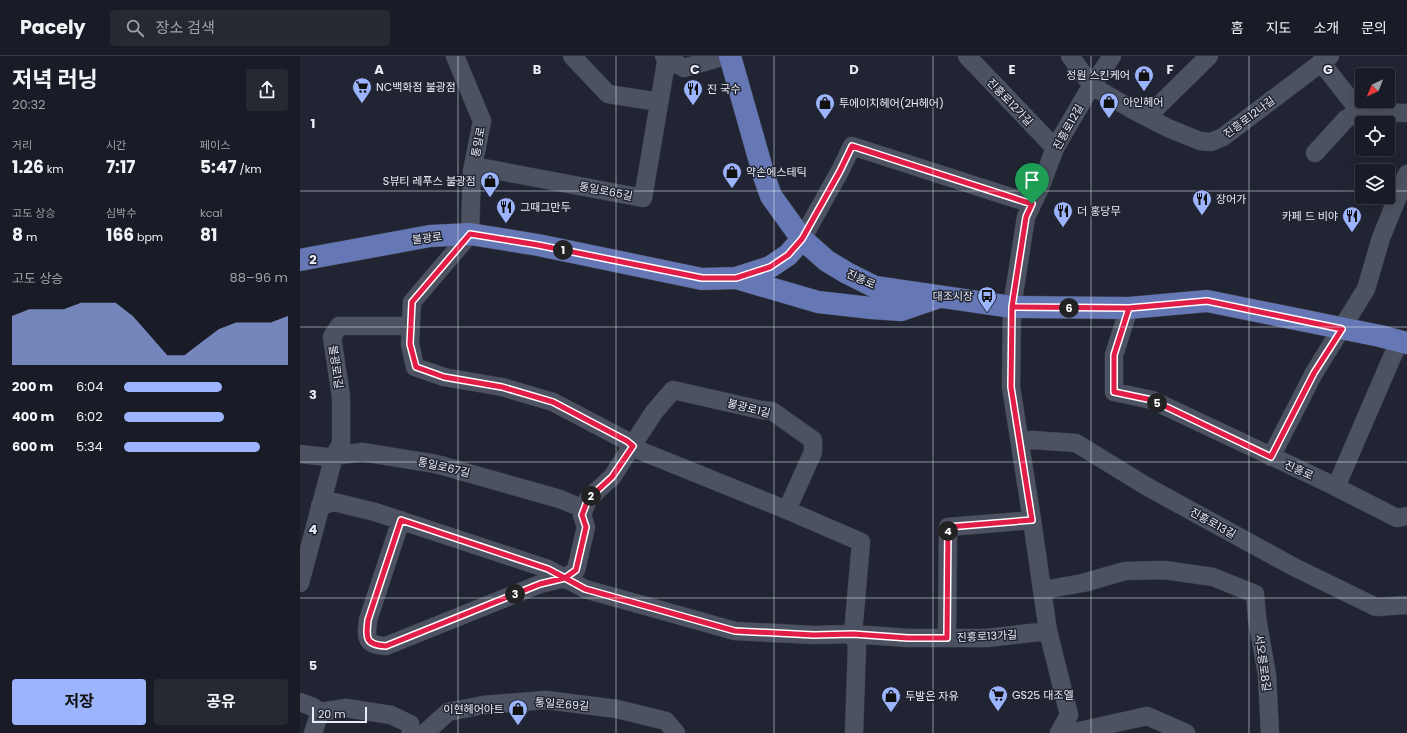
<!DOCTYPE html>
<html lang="ko">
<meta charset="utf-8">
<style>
body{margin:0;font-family:Poppins,"Noto Sans KR",sans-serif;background:#262932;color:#f1f3f6;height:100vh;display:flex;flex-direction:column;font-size:15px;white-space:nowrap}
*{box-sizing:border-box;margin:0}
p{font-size:13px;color:#9fa1a7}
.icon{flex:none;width:22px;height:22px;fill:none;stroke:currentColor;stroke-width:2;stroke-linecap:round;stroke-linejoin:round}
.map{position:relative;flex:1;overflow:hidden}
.details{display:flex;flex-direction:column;background:#191c26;width:300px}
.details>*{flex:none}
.needle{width:26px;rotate:223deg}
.controls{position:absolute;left:1055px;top:12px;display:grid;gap:8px}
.controls a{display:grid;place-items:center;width:40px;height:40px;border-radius:4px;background:#191c26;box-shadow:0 4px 16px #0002,0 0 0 1px #373a43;font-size:20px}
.scale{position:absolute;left:12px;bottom:10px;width:55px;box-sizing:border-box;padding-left:4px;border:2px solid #e8ecf5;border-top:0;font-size:11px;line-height:14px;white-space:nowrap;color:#e8ecf5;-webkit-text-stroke:3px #212533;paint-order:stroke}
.pin{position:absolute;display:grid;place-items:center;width:34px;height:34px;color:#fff;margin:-41px -17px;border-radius:50% 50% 50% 0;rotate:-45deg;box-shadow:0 0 4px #0007}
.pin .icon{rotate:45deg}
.km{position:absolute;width:20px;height:20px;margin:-10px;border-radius:50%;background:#222;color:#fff;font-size:11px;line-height:20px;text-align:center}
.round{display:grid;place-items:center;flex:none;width:42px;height:42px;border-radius:4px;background:#262932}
.head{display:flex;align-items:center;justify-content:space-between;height:68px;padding:0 12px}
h1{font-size:22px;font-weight:700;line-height:30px}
.metrics{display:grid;grid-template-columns:repeat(3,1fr);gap:6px;height:68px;padding:4px 12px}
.metrics div{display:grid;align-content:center}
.metrics b{font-size:17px;font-weight:700}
.metrics small{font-size:11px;font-weight:400}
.metrics p{font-size:11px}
.chart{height:112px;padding:8px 12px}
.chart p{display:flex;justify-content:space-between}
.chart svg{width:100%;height:72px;margin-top:4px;fill:#9cb4fd;opacity:.7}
.cta{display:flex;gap:8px;margin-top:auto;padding:8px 12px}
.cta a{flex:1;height:46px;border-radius:4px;background:#9cb4fd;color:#111;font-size:16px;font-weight:700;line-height:46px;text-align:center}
.cta a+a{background:#262932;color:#f1f3f6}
ul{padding:0 12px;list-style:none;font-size:13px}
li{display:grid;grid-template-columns:64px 48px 1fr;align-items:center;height:30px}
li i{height:10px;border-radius:5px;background:#9cb4fd}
header{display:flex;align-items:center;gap:24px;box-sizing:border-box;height:56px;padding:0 20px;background:#191c26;border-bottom:1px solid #373a43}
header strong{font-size:19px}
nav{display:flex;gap:22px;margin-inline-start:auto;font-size:14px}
.search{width:280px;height:36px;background:#262932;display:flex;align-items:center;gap:10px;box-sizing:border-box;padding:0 14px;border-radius:4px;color:#9fa1a7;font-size:15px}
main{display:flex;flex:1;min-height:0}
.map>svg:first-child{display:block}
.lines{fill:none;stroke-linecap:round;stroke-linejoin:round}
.minor-casing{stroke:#3b3f4a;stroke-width:19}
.major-casing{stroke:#3b3f4a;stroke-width:23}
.minor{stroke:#4c5261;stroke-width:18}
.major{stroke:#6578b5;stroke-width:22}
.route-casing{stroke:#fff;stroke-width:8}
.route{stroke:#e11d48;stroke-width:5}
.grid{fill:none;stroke:#e8ecf5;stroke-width:1;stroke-opacity:0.55}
.labels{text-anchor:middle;stroke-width:3;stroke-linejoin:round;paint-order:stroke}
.poi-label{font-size:11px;fill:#e8ecf5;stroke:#212533;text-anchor:start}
.street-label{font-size:11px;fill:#e8ecf5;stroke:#212533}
.grid-label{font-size:13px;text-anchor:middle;font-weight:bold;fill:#e8ecf5;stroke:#212533;stroke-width:3;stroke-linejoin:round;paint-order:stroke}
</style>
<header>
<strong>Pacely</strong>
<div class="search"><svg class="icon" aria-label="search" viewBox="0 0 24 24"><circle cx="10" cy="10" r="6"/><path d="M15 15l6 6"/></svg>장소 검색</div>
<nav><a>홈</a><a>지도</a><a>소개</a><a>문의</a></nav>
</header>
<main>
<section class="details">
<div class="head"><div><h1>저녁 러닝</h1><p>20:32</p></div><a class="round"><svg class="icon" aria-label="share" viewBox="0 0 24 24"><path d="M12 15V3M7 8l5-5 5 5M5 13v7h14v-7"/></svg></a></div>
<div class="metrics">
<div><p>거리</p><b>1.26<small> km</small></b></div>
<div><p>시간</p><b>7:17</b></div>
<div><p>페이스</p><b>5:47<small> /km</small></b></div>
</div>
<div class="metrics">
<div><p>고도 상승</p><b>8<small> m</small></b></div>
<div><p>심박수</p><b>166<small> bpm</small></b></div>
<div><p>kcal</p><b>81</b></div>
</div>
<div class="chart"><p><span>고도 상승</span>88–96 m</p>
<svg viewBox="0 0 160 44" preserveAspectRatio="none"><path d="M0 44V14L10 10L20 10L30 10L40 6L50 6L60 6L70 14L80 26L90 38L100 38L110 30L120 22L130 18L140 18L150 18L160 14V44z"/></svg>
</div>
<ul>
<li><b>200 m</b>6:04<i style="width:60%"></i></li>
<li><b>400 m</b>6:02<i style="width:61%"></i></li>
<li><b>600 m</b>5:34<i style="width:83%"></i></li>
</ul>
<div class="cta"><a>저장</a><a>공유</a></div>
</section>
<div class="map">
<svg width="1107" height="677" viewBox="0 0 1107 677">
<rect width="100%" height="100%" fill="#212533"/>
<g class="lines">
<g class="minor-casing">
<path id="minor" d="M 155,0 L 182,65 L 172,115 L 170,178 L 112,246 L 110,288 L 115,311 L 144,321 L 202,331 L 253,346 L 327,385 L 336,393 L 487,454 L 561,486 L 553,578 L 557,589 L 554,677
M 272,0 L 308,38 L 359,46
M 364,0 L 384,12 L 425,0
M 667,0 L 755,92
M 770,0 L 792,30 L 833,54 L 868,72 L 900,85 L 911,86 L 923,81 L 1030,0
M 1021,6 L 1060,56 L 1107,57
M 847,61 L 909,0
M 1015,97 L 1046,63 L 1060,56
M 173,110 L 343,142 L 367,1
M 502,183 L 540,115 L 552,90 L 732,148
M 829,252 L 814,299 L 814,336 L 852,344 L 1026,426 L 1097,462 L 1107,460
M 720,385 L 732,384 L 776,387 L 846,430 L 906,463 L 994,511 L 1076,551 L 1107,549
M 0,398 L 27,401 L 62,396 L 136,408 L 260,443 L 284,453
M 971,401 L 1014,317 L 1066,233 L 1081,182 L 1107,118
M 1036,431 L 1099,285
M 20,450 L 34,446 L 75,456 L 248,513 L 285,533 L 435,575 L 514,579 L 553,578 L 608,582 L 687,582 L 748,575
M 101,464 L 68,564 C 66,582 65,589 86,590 L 240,528 L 265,522 L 276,514 L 286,471 L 282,459 L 288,443 L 312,421 L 354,356 L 373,334 L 461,354 L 472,355 L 513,384 L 513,396 L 487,454
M 0,527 L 34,400 L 41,388 L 41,340 L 32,281 L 39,270 L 111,270
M 743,534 L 783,527 L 825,515 L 864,514 L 913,521 L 955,538 L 957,562 L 967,619 L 970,677
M 647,582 L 648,471 L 732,464
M 0,646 L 13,651 L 20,656
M 13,677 L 20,656 L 46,652 L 91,659 L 110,668 L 111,677
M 125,677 L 148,656 L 183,649 L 246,644 L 317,653 L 366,665 L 376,677
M 759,677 L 769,659 L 748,575 L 732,464 L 711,331 L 712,251 L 726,161 L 740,132 L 755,92 L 786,39 L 812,0
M 763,677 L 775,676 L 847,660 L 886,677"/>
</g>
<g class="major-casing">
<path id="major" d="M 430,0 L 464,120 L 471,140 L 502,183 L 527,205 L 547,217 L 575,231 L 712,251 L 829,252 L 907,245 L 1080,280 L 1107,287
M 0,204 L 130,180 L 170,178 L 238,189 L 402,223 L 436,222 L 470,211 L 488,199 L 502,183
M 436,222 L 518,246 L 571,252 L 601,254 L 636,242"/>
</g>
<use href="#minor" class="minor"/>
<use href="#major" class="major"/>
</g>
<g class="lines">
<g class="route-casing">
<path id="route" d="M 732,148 L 552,90 L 540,115 L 502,183 L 488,199 L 470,211 L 436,222 L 402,222 L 238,189 L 170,178 L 112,246 L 110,288 L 116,311 L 144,321 L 202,331 L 253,346 L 327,385 L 333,390 L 312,421 L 288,443 L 282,459 L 286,471 L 276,514 L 265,522 L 248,513 L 101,464 L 68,564 C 66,582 65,589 86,590 L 240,528 L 265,522 L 285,533 L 435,575 L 514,579 L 553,578 L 608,582 L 647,582 L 648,471 L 732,464 L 711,331 L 712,251 L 829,252 L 814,299 L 814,336 L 852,344 L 971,401 L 1014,317 L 1042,273 L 907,245 L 829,252 L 712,251 L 726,161 L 732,148"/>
</g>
<use href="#route" class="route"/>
</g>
<path class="grid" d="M 158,0 L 158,677M 316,0 L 316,677M 474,0 L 474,677M 633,0 L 633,677M 791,0 L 791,677M 949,0 L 949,677M 0,135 L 1062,135M 1088,135 L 1107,135M 0,271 L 1107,271M 0,406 L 1107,406M 0,542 L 1107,542"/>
<defs>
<g id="shop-pin" transform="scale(1)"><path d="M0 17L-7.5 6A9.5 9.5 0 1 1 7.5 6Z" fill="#9cb4fd" stroke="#212533"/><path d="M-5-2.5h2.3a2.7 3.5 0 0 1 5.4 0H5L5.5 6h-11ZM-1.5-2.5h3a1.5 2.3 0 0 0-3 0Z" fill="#111"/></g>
<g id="supermarket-pin" transform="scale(1)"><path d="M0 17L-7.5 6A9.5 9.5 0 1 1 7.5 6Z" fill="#9cb4fd" stroke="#212533"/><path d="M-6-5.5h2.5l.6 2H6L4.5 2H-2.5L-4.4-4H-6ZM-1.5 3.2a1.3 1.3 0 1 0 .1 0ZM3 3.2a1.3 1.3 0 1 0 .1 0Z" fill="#111"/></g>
<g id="restaurant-pin" transform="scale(1)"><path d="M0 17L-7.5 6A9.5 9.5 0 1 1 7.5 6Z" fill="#9cb4fd" stroke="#212533"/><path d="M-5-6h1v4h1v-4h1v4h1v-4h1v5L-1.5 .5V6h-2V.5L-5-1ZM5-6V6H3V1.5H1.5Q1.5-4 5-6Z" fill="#111"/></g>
<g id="bus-pin" transform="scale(1)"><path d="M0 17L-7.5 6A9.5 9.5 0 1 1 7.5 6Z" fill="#9cb4fd" stroke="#212533"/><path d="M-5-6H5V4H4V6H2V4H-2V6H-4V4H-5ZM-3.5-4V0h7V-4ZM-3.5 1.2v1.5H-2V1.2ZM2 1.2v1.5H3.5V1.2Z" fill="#111"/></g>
</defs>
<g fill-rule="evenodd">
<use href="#shop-pin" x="844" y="19"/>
<use href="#supermarket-pin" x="62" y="31"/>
<use href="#restaurant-pin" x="393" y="33"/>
<use href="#shop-pin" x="809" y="46"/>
<use href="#shop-pin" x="525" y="47"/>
<use href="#shop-pin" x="432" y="116"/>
<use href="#shop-pin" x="190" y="125"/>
<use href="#restaurant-pin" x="902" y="143"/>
<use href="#restaurant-pin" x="206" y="151"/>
<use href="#restaurant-pin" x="763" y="155"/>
<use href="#restaurant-pin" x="1052" y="160"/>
<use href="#bus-pin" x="687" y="240"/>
<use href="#supermarket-pin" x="698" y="639"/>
<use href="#shop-pin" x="591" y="640"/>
<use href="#shop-pin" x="218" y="653"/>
</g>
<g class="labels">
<g class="poi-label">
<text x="830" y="23" text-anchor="end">정원 스킨케어</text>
<text x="76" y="35">NC백화점 불광점</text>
<text x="407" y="37">진 국수</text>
<text x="823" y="50">아인헤어</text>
<text x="539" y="51">투에이치헤어(2H헤어)</text>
<text x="446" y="120">약손에스테틱</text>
<text x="176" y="129" text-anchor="end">S뷰티 레푸스 불광점</text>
<text x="916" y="147">장어가</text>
<text x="220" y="155">그때그만두</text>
<text x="777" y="159">더 홍당무</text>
<text x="1038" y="164" text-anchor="end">카페 드 비야</text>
<text x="673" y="244" text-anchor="end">대조시장</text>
<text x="712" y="643">GS25 대조엘</text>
<text x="605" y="644">두발은 자유</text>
<text x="204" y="657" text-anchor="end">이현헤어아트</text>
</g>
<g class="street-label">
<text transform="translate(710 46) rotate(46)" y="4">진흥로12가길</text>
<text transform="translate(949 61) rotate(-37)" y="4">진흥로12나길</text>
<text transform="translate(768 71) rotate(-61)" y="4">진흥로12길</text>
<text transform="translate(178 86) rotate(-79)" y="4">통일로</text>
<text transform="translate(306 135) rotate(11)" y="4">통일로65길</text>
<text transform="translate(127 182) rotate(-7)" y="4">불광로</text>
<text transform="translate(561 223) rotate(24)" y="4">진흥로</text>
<text transform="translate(36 311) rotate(82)" y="4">불광로1길</text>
<text transform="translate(449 352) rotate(14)" y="4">불광로1길</text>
<text transform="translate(144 411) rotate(13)" y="4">통일로67길</text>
<text transform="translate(999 414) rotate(24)" y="4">진흥로</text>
<text transform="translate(913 467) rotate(29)" y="4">진흥로13길</text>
<text transform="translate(687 580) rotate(-3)" y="4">진흥로13가길</text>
<text transform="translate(963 607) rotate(82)" y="4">서오릉로8길</text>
<text transform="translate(262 648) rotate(4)" y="4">통일로69길</text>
</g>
</g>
<g class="grid-label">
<text x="79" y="18">A</text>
<text x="237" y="18">B</text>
<text x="395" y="18">C</text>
<text x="554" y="18">D</text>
<text x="712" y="18">E</text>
<text x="870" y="18">F</text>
<text x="1028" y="18">G</text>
<text x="13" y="72">1</text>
<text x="13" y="208">2</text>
<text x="13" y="343">3</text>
<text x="13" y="478">4</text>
<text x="13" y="614">5</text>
</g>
</svg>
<div class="controls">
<a><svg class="needle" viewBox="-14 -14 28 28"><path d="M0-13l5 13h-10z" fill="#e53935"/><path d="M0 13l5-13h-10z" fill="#9fa1a7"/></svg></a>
<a><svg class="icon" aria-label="locate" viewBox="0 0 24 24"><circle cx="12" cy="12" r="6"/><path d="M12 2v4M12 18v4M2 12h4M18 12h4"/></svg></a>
<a><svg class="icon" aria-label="layers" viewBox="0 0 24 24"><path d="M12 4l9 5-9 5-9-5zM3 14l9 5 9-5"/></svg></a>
</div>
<div class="scale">20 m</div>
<div class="pin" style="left:732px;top:148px;background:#1e9e55"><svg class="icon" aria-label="arrive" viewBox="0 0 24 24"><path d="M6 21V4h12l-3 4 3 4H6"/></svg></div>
<b class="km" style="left:263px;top:194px">1</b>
<b class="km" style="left:291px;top:440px">2</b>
<b class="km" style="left:215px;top:538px">3</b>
<b class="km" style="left:648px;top:475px">4</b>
<b class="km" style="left:857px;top:347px">5</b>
<b class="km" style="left:769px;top:252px">6</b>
</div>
</main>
